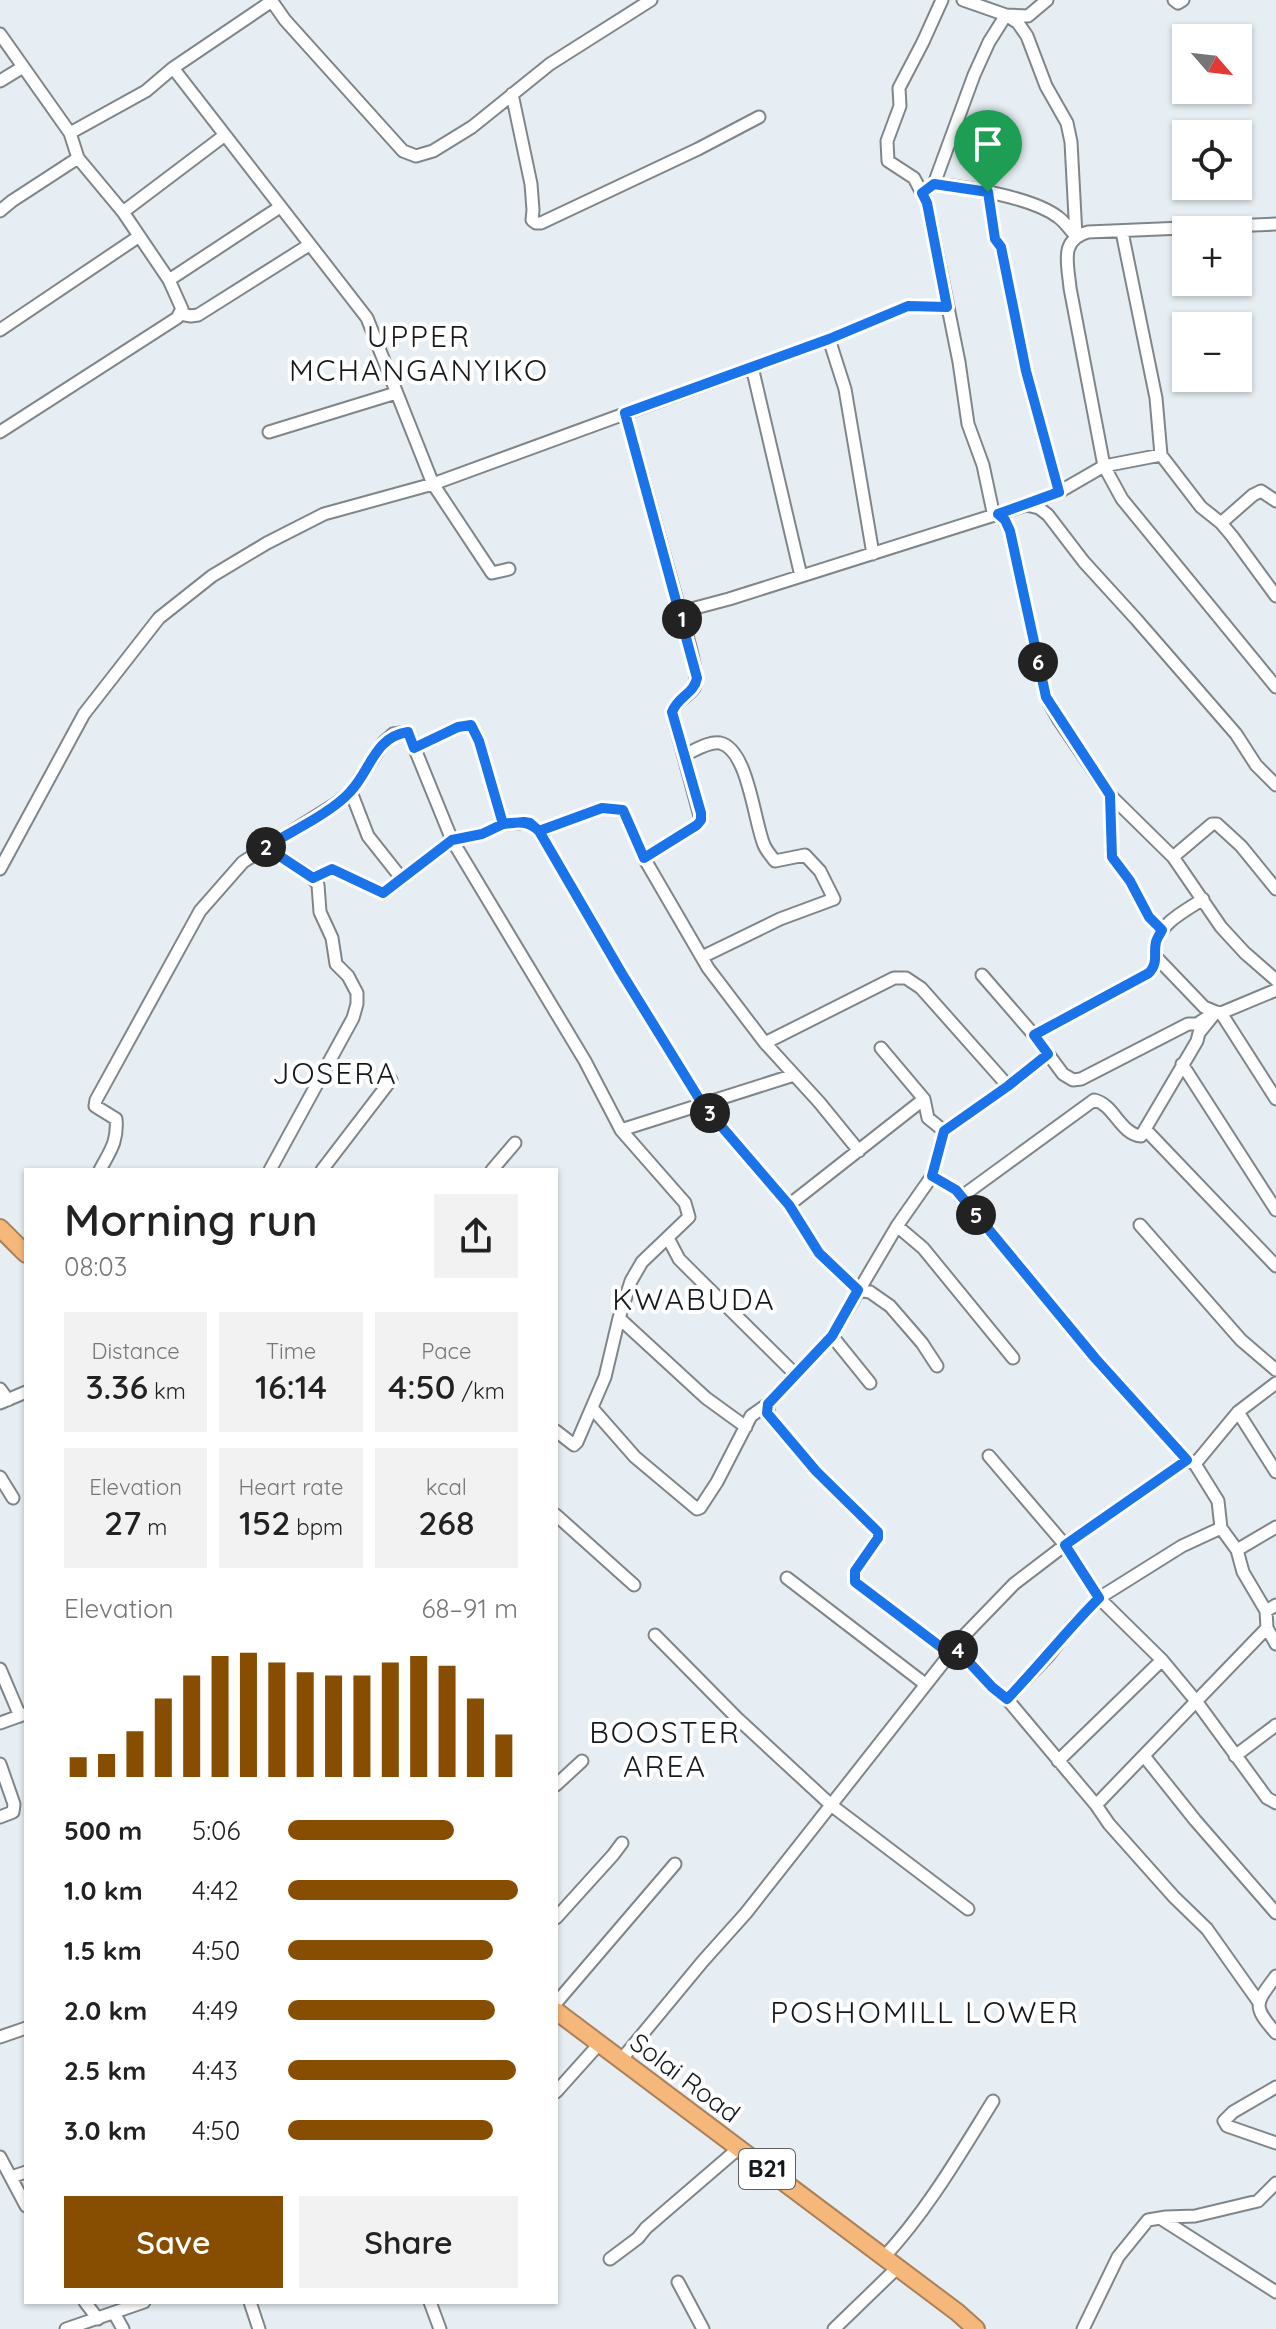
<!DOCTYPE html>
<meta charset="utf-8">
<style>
body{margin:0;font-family:Quicksand,sans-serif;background:#f2f2f2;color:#222;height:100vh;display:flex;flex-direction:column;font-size:30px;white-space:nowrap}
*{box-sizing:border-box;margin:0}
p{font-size:26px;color:#767676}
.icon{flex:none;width:44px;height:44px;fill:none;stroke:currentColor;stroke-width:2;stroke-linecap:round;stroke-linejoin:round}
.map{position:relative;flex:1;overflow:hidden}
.details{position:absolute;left:24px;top:1168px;width:534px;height:1136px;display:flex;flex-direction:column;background:#fff;border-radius:0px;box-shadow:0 2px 6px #0004}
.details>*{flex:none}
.needle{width:52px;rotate:118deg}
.tools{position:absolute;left:1172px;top:24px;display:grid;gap:16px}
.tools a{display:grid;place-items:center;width:80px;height:80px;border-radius:0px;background:#fff;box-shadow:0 2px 6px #0004;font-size:40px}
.pin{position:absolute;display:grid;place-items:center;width:68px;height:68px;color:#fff;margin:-82px -34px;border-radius:50% 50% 50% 0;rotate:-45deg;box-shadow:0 0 8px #0007}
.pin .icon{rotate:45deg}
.km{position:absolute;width:40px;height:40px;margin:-20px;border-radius:50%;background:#222;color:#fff;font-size:22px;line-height:40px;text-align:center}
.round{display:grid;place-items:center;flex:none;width:84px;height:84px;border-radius:0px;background:#f2f2f2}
.head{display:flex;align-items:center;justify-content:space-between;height:136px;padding:0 40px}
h1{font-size:44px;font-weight:600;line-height:60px}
.figures{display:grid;grid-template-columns:repeat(3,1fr);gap:12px;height:136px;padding:8px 40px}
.figures div{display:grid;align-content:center;border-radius:0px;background:#f2f2f2;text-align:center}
.figures b{font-size:34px;font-weight:600}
.figures small{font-size:22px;font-weight:400}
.figures p{font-size:22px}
.chart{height:224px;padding:16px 40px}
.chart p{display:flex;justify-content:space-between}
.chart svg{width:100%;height:144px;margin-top:8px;stroke:#874e02;stroke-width:6}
.cta{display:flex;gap:16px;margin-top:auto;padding:16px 40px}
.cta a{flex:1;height:92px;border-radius:0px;background:#874e02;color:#fff;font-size:32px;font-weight:600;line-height:92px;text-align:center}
.cta a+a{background:#f2f2f2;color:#222}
ul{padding:0 40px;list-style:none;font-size:26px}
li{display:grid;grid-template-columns:128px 96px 1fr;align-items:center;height:60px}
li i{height:20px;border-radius:10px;background:#874e02}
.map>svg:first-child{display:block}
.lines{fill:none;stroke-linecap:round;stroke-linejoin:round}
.minor-casing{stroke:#7f868a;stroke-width:15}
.highway-casing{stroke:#a88059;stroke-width:20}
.minor{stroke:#fff;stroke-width:11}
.highway{stroke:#f6b77b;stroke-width:16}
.route-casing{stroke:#fff;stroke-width:16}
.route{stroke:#1a73e8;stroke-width:10}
.labels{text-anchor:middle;stroke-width:8;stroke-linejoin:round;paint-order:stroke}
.shield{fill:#fff;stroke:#5c5e5f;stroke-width:2}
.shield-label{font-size:24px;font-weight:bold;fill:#16191b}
.street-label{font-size:26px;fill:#16191b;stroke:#fff}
.quarter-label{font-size:30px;letter-spacing:2px;fill:#16191b;stroke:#fff}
</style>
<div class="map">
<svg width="1276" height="2329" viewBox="0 0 1276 2329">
<rect width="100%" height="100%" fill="#e6eef3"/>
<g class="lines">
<g class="minor-casing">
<path id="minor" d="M 271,0 L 285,20 L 403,151 L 416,156 L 433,151 L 472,127 L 550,64 L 651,0
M 963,0 L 1006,15 L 1018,23 L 1027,36 L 1046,86 L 1067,123 L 1071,142 L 1076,236
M 1174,0 L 1178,3 L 1183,0
M 0,34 L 70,133 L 78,158 L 12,201 L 0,211
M 173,68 L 272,1
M 0,81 L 23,67
M 512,94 L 531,184 L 533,210 L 532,220 L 536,223 L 541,223 L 698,149 L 759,117
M 70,133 L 146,91 L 173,68 L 367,318 L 433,484 L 492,573 L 509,569
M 78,158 L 123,212 L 169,280
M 934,184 L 974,75 L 989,42 L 1006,15 L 1028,16 L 1047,0
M 988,192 L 995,239 L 1001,247 L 1026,371 L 1059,492
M 922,193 L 914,178 L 888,161 L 887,141 L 900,106 L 899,88 L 923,42 L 942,0
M 123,212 L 225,135
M 1276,224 L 1088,232 C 1059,240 1068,264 1070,288 L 1104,466 L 1122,499 L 1276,687
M 1122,232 L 1156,398 L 1161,455
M 1076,236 C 1070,230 1065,222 1058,217 C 1032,197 966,187 934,184 L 922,193 L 927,203 L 959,362 L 968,424 L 983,465 L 993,512 L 1002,516 L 1010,531 L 1046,697 L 1059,720 L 1110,795 L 1173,857 L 1221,927 L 1245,953 L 1276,980
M 180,314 L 191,316 L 198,315 L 309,245
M 0,330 L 138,237
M 829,339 L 845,389 L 873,554
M 752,367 L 801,576
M 625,413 L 680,612
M 0,432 L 177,318 L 182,309 L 169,280 L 280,207
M 269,432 L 396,393
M 1026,505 L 1039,508 L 1048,515 L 1084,562 L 1136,619 L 1236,734 L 1256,765 L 1276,785
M 1221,523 L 1253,495 L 1261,491 L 1276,501
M 414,748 L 458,727 L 471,725 L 479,741 L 503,824
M 684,755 C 694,751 709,741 720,743 C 748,749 754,821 764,845 C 766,850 771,856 775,861 L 805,855 L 820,871 L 834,899 L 780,919 L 702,957
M 351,792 L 368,836 L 402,879
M 1110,795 L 1112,857 L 1130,881 L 1149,917 L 1162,930
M 539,831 L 602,808 L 623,810 L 644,858 L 708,968 L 765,1043 L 819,1102 L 859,1151
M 266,847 L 311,876 L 318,885 L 320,912 L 332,938 L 336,964 L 348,976 L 357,993 L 357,1004 L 353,1018 L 270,1170
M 1173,857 L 1212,824 L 1217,824 L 1241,846 L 1276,889
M 644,858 L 697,825 L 701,820 L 672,712 C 677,699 687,698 694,688 C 701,677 684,626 680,612 L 729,599 L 1026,505 L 1059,492 L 1104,466 L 1161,455 L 1201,507 L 1221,523 L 1232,536 L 1276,596
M 0,869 L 84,714 L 159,618 L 212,576 L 267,543 L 324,514 L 433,484 L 829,339 L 908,306 L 947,307
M 313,878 L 332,869 L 383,893 L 452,840 L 585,1061 L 621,1130 L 685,1203 L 689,1217 L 642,1262 L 631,1281 L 619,1318 L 605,1377 L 577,1442 L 574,1445 L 556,1431
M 1157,958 L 1204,1007 L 1216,1012
M 982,975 L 1034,1035 L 1063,1074 L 1073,1080 L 1081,1079 L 1188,1024 L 1197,1024 L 1209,1016
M 1221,1013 L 1276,1099
M 1034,1035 L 1149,973 C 1159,962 1153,955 1156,943 C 1161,922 1187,910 1203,899
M 765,1043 L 894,978 L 906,978 L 921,988 L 1008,1086
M 881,1048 L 924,1099 L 928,1118 L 944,1131
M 1182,1064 L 1276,1210
M 1145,1129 L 1276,1266
M 621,1130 L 794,1075
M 100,1170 C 110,1151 118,1142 116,1119 L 95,1106 L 96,1100 L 200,911 L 243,862 L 337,803 L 351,792 L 384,742 L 393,734 L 408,732 L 452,840 L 482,834 L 503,824 L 530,823 L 539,831 L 621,972 L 703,1105 L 789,1205 L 819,1253 L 858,1290 L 870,1292 L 890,1306 L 922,1343 L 937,1366
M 322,1170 L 391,1080
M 492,1170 L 515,1143
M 932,1176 L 956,1190 L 1095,1358 L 1187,1460 L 1195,1464 L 1218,1501 L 1221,1528 L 1237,1550 L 1243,1572 L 1266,1611 L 1267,1628 L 1276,1644
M 961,1197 L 1094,1100 C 1114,1104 1120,1134 1141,1136 L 1197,1041 L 1199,1033 L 1216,1012 L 1221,1013 L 1276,990
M 789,1205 L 924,1099
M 1140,1225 L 1241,1340 L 1276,1370
M 897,1226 L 923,1248 L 1013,1358
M 668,1238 L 679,1259 L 690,1270 L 795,1374
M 619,1318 L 706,1398 L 746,1427
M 832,1336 L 870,1383
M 0,1389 L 8,1400
M 0,1403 L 26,1392
M 592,1408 L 635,1457 L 697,1509 L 700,1508 L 717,1482 L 751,1416 L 768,1404
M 1238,1412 L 1276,1472
M 989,1456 L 1065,1545 L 1099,1598 L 1162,1660 L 1196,1701 L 1267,1798 L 1276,1803
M 1195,1464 L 1238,1412 L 1276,1383
M 0,1477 L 13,1498
M 556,1515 L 634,1585
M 1237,1550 L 1276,1527
M 787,1578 L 925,1684
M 1266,1611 L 1276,1605
M 655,1635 L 738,1719 L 831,1805 L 968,1909
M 954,1646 L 992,1687 L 1007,1699 L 1096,1805
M 950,1654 L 855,1582 L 855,1571 L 878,1538 L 878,1532 L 816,1471 L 769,1416 L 768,1404 L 832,1336 L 897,1226 L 932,1176 L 944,1131 L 1008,1086 L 1048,1054
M 0,1669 L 20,1716
M 1007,1699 L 1049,1655 L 1070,1628 L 1099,1598 L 1182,1546 L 1221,1528
M 0,1723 L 25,1714
M 1144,1756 L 1195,1820 L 1276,1913
M 1235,1756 L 1276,1725
M 1058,1761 L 1162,1660
M 0,1764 L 14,1804 L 13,1812 L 0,1817
M 556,1785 L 582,1761
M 556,1918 L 613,1855 L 622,1843
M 1276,1976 C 1255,2004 1252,2006 1276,2033
M 1258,2001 L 1207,1929 L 1174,1897 L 1109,1824 L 1096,1805 L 1267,1628
M 556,2003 L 675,1864
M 0,2037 L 26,2028
M 621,2060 L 703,1961 L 746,1913 L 950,1654 L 954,1646 L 1014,1584 L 1065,1545 L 1187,1460
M 1276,2087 L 1233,2112 L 1224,2121 L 1227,2126 L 1276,2143
M 556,2092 L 600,2043
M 0,2157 L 26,2206
M 11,2177 L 26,2172
M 1160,2218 L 1276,2292
M 884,2257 C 927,2211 960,2154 993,2101
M 610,2259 L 638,2238 L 646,2228 L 739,2148
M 678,2282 L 703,2329
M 85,2302 L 98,2319
M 250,2302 L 259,2329
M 430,2302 L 440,2329
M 114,2313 L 123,2329
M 66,2329 L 144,2302
M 834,2329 L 897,2268
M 1083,2329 L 1118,2257 L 1148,2220 L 1166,2217 L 1195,2216 L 1258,2201 L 1276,2183"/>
</g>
<g class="highway-casing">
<path id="highway" d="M 0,1228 L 26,1254
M 556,2011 L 957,2312 L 976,2329"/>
</g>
<use href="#minor" class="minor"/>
<use href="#highway" class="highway"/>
</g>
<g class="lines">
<g class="route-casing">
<path id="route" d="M 988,192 L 934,184 L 922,193 L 927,203 L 947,307 L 908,306 L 829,339 L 625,413 L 697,678 C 694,694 678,696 672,712 L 701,813 L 701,820 L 697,825 L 644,858 L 623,810 L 602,808 L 539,831 L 530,823 L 524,822 L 503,824 L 482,834 L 452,840 L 383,893 L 332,869 L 313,878 L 266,847 C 290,832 331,813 350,792 C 371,770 374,737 408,732 L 414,748 L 458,727 L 471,725 L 479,741 L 503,824 C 518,822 528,820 539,831 L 621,972 L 703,1105 L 789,1205 L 819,1253 L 858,1290 L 832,1336 L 768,1404 L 767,1413 L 816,1471 L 878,1532 L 878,1538 L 855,1571 L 855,1582 L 950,1654 L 954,1646 L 992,1687 L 1007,1699 C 1039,1666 1067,1630 1099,1598 L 1065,1545 L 1187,1460 L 1095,1358 L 956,1190 L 932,1176 L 944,1131 L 1008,1086 L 1048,1054 L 1034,1035 L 1149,973 C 1159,962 1153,954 1156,942 C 1157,938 1160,934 1162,930 L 1149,917 L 1130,881 L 1112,857 L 1110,795 L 1046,697 L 1010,531 L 1005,520 L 998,514 L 1059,492 L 1026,371 L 1001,247 L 995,239 L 988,192"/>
</g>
<use href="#route" class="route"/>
</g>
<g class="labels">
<rect class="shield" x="739" y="2149" width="56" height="40" rx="6"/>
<g class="shield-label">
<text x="767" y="2177">B21</text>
</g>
<g class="street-label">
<text transform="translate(685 2078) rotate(37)" y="9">Solai Road</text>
</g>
<g class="quarter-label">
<text x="419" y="347">UPPER<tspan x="419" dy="34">MCHANGANYIKO</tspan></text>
<text x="335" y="1084">JOSERA</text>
<text x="694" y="1310">KWABUDA</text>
<text x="665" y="1743">BOOSTER<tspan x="665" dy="34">AREA</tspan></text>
<text x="925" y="2023">POSHOMILL LOWER</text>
</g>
</g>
</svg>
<div class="tools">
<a><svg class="needle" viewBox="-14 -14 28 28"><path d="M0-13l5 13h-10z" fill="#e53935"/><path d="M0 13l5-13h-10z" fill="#767676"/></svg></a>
<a><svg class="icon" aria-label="locate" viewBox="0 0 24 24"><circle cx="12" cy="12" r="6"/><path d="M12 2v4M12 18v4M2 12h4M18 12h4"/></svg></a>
<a>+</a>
<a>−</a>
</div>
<div class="pin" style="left:988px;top:192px;background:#1e9e55"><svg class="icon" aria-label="arrive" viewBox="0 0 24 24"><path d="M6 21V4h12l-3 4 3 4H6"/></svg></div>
<b class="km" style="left:682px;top:619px">1</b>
<b class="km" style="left:266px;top:847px">2</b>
<b class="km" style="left:710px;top:1113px">3</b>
<b class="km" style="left:958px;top:1650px">4</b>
<b class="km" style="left:976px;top:1215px">5</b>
<b class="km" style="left:1038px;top:662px">6</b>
<section class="details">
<div class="head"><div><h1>Morning run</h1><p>08:03</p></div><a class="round"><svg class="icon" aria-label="share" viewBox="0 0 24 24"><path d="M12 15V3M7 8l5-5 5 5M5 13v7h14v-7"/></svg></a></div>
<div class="figures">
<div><p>Distance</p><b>3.36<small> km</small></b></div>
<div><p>Time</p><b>16:14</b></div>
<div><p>Pace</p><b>4:50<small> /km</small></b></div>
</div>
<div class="figures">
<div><p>Elevation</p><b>27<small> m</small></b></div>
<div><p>Heart rate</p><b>152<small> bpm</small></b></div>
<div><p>kcal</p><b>268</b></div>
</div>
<div class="chart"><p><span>Elevation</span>68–91 m</p>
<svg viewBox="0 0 160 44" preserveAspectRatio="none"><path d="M5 44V38M15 44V37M25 44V30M35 44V20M45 44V13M55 44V7M65 44V6M75 44V9M85 44V12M95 44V13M105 44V13M115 44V9M125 44V7M135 44V10M145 44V20M155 44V31"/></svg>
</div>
<ul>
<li><b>500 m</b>5:06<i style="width:72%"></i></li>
<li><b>1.0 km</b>4:42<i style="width:100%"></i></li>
<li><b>1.5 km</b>4:50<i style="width:89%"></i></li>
<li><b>2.0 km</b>4:49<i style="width:90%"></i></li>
<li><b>2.5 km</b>4:43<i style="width:99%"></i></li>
<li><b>3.0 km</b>4:50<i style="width:89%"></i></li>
</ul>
<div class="cta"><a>Save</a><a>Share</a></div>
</section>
</div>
